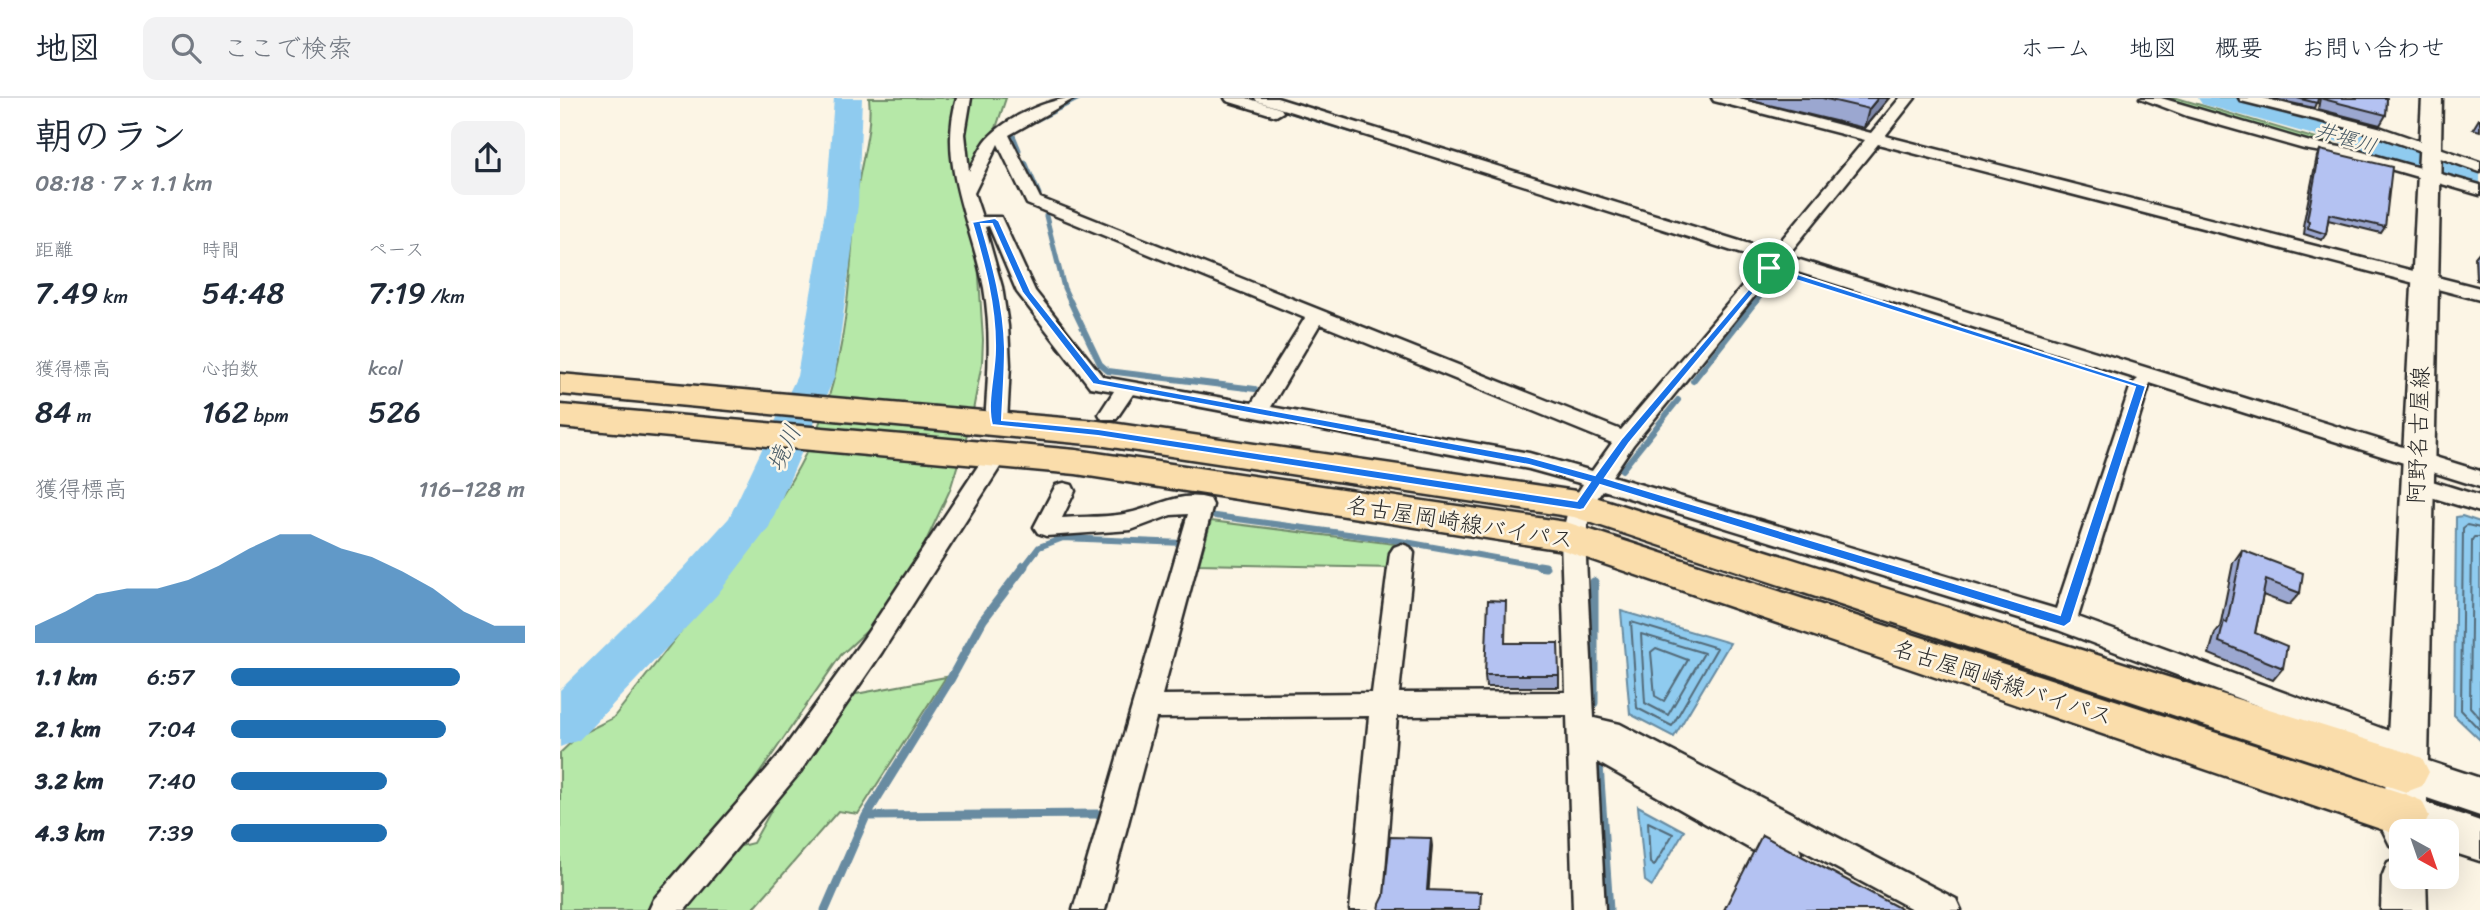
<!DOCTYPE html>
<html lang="ja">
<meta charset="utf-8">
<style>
body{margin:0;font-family:Sriracha,"Klee One",sans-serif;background:#f2f2f3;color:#1f2937;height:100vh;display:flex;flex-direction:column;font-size:26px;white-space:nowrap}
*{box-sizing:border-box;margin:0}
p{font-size:23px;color:#747a83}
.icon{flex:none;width:38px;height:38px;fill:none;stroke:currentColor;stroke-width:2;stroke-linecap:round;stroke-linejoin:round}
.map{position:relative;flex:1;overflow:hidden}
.side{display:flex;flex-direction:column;background:#fff;width:560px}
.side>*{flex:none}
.needle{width:46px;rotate:140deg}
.controls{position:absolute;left:1829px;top:721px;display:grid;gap:14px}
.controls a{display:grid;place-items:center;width:70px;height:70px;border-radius:14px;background:#fff;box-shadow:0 7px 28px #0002;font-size:35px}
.pin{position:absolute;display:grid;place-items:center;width:60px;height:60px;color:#fff;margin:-30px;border:4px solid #fff;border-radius:50%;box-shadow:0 2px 7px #0007}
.round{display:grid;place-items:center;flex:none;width:74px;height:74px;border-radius:14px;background:#f2f2f3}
.head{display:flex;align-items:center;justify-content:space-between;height:119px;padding:0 35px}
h1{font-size:38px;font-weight:600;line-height:52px}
.figures{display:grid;grid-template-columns:repeat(3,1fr);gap:10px;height:119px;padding:7px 35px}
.figures div{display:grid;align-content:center}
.figures b{font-size:30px;font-weight:600}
.figures small{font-size:19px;font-weight:400}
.figures p{font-size:19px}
.chart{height:196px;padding:14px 35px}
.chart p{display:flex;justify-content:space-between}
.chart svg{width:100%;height:126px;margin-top:7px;fill:#1f6fb2;opacity:.7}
ul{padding:0 35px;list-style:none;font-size:23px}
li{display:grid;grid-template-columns:112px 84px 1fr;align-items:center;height:52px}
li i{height:18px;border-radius:9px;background:#1f6fb2}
header{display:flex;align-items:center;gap:42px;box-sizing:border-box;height:98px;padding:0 35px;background:#fff;border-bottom:2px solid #e0e1e3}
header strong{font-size:33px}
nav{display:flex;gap:38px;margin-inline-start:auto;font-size:24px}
.search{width:490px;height:63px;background:#f2f2f3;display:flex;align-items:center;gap:18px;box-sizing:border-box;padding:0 24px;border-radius:14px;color:#747a83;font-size:26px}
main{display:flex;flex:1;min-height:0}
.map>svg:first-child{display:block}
.green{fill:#b6e8a8;stroke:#708a6a;stroke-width:2}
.water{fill:#8fcbef;stroke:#678ba1;stroke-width:2}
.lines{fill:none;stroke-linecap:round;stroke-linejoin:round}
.shore{stroke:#536b79;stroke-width:2}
.stream-far2{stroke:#678ba1;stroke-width:5}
.stream-far1{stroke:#678ba1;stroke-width:6}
.stream{stroke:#678ba1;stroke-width:9}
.river{fill:#8fcbef;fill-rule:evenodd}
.minor-casing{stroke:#2b2b2b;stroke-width:5}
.secondary-casing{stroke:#2b2b2b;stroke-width:5}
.primary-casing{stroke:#2b2b2b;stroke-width:5}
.minor{fill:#fcf5e5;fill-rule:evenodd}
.secondary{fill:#fcf5e5;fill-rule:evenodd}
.primary{fill:#faddab;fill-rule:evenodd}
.wall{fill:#9ba7d0;stroke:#2b2b2b;stroke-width:2}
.shaded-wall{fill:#7e88a9;stroke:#2b2b2b;stroke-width:2}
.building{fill:#b4c2f2;stroke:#2b2b2b;stroke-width:2}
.route{fill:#1a73e8;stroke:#fff;stroke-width:2;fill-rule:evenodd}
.labels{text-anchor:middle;stroke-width:5;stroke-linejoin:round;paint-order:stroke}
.far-water-label{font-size:21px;font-style:italic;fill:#495b66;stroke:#fcf5e5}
.street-label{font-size:23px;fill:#2b2b2b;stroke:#fcf5e5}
.water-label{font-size:24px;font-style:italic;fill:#495b66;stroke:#fcf5e5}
</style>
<header>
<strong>地図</strong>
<div class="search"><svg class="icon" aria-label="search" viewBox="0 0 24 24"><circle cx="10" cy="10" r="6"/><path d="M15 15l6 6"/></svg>ここで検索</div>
<nav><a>ホーム</a><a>地図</a><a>概要</a><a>お問い合わせ</a></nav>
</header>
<main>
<section class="side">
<div class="head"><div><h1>朝のラン</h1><p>08:18 · 7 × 1.1 km</p></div><a class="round"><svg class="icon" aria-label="share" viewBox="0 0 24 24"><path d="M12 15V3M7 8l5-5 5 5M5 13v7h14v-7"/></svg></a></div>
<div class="figures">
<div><p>距離</p><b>7.49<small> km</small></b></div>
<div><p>時間</p><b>54:48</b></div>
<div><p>ペース</p><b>7:19<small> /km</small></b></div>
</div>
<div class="figures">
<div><p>獲得標高</p><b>84<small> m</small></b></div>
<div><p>心拍数</p><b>162<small> bpm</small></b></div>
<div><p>kcal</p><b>526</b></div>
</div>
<div class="chart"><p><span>獲得標高</span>116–128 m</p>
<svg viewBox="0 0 160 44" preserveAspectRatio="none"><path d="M0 44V38L10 33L20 27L30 25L40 25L50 22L60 17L70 11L80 6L90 6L100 11L110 14L120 19L130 25L140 33L150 38L160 38V44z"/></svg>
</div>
<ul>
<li><b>1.1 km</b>6:57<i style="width:78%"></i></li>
<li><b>2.1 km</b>7:04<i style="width:73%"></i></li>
<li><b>3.2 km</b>7:40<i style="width:53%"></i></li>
<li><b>4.3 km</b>7:39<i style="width:53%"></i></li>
</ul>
</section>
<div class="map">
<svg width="1920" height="812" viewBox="0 0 1920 812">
<rect width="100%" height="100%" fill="#fcf5e5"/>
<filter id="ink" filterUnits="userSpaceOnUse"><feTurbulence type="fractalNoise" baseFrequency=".0143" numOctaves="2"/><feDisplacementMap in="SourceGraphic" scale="14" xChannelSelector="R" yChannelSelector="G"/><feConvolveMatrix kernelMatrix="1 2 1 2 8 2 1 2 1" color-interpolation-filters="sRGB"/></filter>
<g filter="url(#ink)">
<path class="green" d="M 309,0 L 398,0 L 391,26 L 395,75 L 418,162 L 423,242 L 422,265 L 411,323 L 390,392 L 359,458 L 326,515 L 281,557 L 150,747 L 96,812 L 0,812 L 0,655 L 19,637 L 53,620 C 85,580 116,539 148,499 C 196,438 242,379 267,305 C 287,243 290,175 295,110 C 297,74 313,36 309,0 Z
M 409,0 L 446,0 L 435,33 L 407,84 L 400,21 Z
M 1598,0 L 1617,0 L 1811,57 L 1753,45 Z
M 1658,0 L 1678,0 L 1815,36 L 1813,42 Z
M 651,423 L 835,446 L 833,470 L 639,466 Z
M 386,579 L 298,716 L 278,713 L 192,812 L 120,812 L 169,751 L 193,745 L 227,684 L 291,597 Z"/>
<path class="water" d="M 1902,418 L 1920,424 L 1920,642 L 1894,617 L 1896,419 Z
M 1061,513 L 1170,545 L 1114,639 L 1070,616 Z
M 1078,708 L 1124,733 L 1092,788 L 1085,783 Z"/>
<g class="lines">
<path class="shore" d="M 1920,430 L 1907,427 L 1903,430 L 1901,612 L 1920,632
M 1920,439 L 1914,439 L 1912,442 L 1910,609 L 1920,620
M 1071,524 L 1157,550 L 1112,628 L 1077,610 Z
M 1081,536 L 1144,555 L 1108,617 L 1085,605 Z
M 1096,550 L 1128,562 L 1104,603 L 1095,598 L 1091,554 Z
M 1088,724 L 1113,736 L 1094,768 L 1090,765 Z"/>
<path class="stream-far2" d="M 687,0 L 792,33
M 476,22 L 519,0
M 459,30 L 452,35 L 459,52
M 465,64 L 479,96
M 486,118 L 504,190 L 511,205
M 1195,205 L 1217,177"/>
<path class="stream-far1" d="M 510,203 L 540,266 L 548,273 L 695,291
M 1133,283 L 1196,203
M 1062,372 L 1118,302
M 655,418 L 840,443 L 985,469
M 463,470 L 479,449 L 503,440 L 623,445 L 624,441"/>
<path class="stream" d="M 979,468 L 985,469
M 1034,484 L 1034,605
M 1039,667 L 1049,812
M 306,718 L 541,716
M 265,812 L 306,718 L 390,582 L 423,522 L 464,468"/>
<path class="river" d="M 274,0 L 302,0 L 298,107 L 275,278 L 209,429 L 157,497 L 19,642 L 0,649 L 0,592 L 123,471 L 169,420 L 237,278 L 266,107 Z
M 1638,0 L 1683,0 L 1802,33 L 1920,71 L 1920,90 L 1782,45 L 1642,6 Z"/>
<g class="minor-casing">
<path id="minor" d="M 397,0 L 411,0 L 405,36 L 409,73 C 415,63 420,49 428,40 C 446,20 489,0 515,0 L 449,37 L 480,100 L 1061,332 L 1204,163 L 697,3 L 695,0 L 717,0 L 1212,153 L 1305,42 L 1154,3 L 1152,0 L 1176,0 L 1311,35 L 1340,0 L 1355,0 L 1325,38 L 1920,190 L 1920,202 L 1318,46 L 1227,158 L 1920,373 L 1920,389 L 1590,285 L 1518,519 L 1856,643 L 1860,652 L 1856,661 L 1846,664 L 1498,532 L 1043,392 L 1031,409 L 1025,441 L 1034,620 L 1060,626 L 1396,801 L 1401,812 L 1354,812 L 1239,750 L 1241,755 L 1237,765 L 1226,769 L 1215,765 L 1037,664 L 1045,812 L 1013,812 L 1007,617 L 837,618 L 822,812 L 790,812 L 809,618 L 596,620 L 545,812 L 513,812 L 628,416 L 611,417 L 571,432 L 486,438 L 478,435 L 474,429 L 496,387 L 504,385 L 512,387 L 515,393 L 502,420 C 524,418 549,420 569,415 C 597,409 620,392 650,401 L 653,407 L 602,597 L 812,595 L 830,455 L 834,449 L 842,446 L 850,449 L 854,455 L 839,595 L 1006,594 L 1001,441 L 1009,408 L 1023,386 L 969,371 L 573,296 L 556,321 L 542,321 L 539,316 L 554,293 L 530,289 L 457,194 L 429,128 L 425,129 L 442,189 L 448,228 L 450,267 L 447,325 L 443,330 L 429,330 L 425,325 C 428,279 432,236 424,190 C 412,127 377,65 397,0 ZM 438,46 L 467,106 L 745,220 L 692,305 L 543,279 L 475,193 L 441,119 L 422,119 L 414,95 ZM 1219,168 L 1578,281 L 1571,287 L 1496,511 L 1052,378 L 1073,347 ZM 760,226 L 1052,345 L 1032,373 L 969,355 L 711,309 Z
M 665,0 L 687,0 L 721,11 L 723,14 L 716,18 L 667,3 Z
M 1580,0 L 1601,0 L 1750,44 L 1792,51 L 1920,87 L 1920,97 L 1785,58 L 1744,51 L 1627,18 Z
M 1679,0 L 1703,0 L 1822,30 L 1920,64 L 1920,74 L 1812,36 L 1681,3 Z
M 436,351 L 444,353 L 447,358 L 444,363 L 322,554 L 240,674 L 125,812 L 89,812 L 94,801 L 220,656 L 304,540 L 428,353 Z
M 1856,378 L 1920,398 L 1920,414 L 1848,392 L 1845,386 L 1848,380 Z"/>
</g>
<g class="secondary-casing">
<path id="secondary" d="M 1862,0 L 1882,0 L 1868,663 L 1920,680 L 1920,718 L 1867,700 L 1867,705 L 1920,723 L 1920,763 L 1886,752 L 1886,733 L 1841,733 L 1841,752 L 1830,747 L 1823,733 Z
M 1841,759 L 1841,779 L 1866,779 L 1867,812 L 1821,812 L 1822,779 L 1828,764 Z"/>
</g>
<g class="primary-casing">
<path id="primary" d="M 0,276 L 538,323 L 1016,393 L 1846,654 L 1862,660 L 1869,674 L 1862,688 L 1846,694 L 1014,419 L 538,347 L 0,296 Z
M 0,307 L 516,352 L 1006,424 L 1845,696 L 1862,703 L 1869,718 L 1862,733 L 1841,733 L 1841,738 L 1003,452 L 516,376 L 0,329 Z"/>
</g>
<use href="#minor" class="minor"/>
<use href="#secondary" class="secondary"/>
<use href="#primary" class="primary"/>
</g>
<path class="wall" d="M 1180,0 L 1329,0 L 1304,30 Z
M 1709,0 L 1758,0 L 1754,10 Z
M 1760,0 L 1827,0 L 1826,17 L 1820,27 L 1758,11 Z
M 1919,21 L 1920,21 L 1920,33 L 1913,31 Z
M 1760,52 L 1825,129 L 1821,135 L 1768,122 L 1766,136 L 1762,142 L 1744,136 L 1745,129 L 1743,128 L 1757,58 Z
M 1920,153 L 1920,183 L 1916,182 L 1915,159 Z
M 1682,452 L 1740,495 L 1729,507 L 1703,497 L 1695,535 L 1723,570 L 1713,582 L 1649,556 L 1655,535 L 1660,529 L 1673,465 Z
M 945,545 L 999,577 L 999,589 L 926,589 L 925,577 Z"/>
<path class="shaded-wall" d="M 1318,0 L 1329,0 L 1304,30 L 1309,11 Z
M 871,740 L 872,748 L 868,800 L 867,792 Z"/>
<path class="building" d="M 1262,0 L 1318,0 L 1309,11 Z
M 1737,0 L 1758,0 L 1757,5 Z
M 1764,0 L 1827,0 L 1826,17 L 1763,1 Z
M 1760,52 L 1832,69 L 1825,129 L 1769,116 L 1766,136 L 1748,130 L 1749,123 L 1747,122 Z
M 1682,452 L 1743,475 L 1740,495 L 1706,482 L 1695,535 L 1727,548 L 1723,570 L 1659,544 L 1664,523 L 1667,525 Z
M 928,502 L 946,503 L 945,545 L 998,545 L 999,577 L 925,577 Z
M 1202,737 L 1343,812 L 1164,812 Z
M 830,739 L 871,740 L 867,792 L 921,794 L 920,812 L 819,812 L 820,806 L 824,798 Z"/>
</g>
<path class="route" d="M 435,120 L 439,123 L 471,194 L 540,281 L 969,359 L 1035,377 L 1062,340 L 1209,167 L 1586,288 L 1511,524 L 1504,529 L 1040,387 L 1024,411 L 1020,412 L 538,338 L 432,327 C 426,305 435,275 435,252 C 436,208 424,165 412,124 ZM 421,126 L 432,126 L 462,194 L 533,286 L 969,367 L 1030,384 L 1017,403 L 538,331 L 442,322 C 443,298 445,274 445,250 C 444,208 433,167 421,126 ZM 1211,174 L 1575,289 L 1500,517 L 1045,380 L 1069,345 Z"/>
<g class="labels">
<g class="far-water-label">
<text transform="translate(1786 40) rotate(17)" y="7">井堰川</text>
</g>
<g class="street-label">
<text transform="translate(1858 337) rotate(-88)" y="8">阿野名古屋線</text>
<text transform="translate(900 424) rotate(9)" y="8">名古屋岡崎線バイパス</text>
<text transform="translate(1443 584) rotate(18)" y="8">名古屋岡崎線バイパス</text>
</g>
<g class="water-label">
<text transform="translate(224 350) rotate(-65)" y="8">境川</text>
</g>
</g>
</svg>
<div class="controls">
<a><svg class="needle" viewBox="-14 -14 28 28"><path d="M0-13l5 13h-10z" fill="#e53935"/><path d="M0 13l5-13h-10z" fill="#747a83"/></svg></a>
</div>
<div class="pin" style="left:1209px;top:170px;background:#1e9e55"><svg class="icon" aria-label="arrive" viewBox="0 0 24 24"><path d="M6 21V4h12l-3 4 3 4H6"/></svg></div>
</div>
</main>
